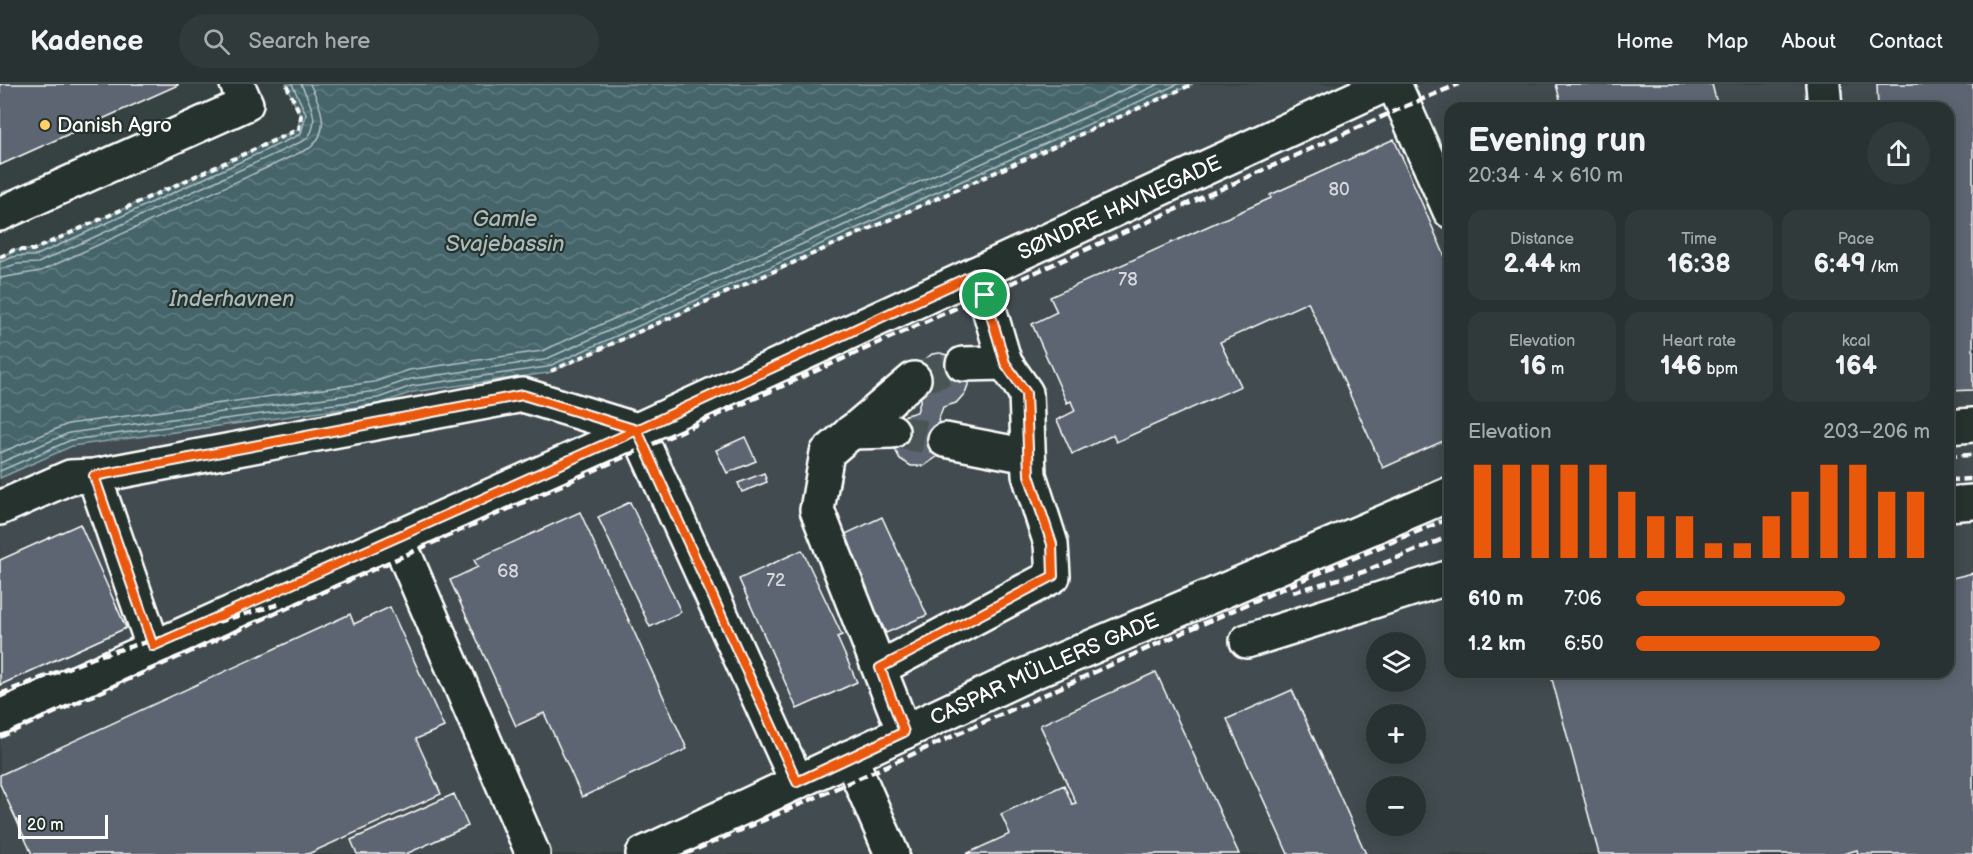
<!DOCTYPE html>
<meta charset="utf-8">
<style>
body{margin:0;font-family:"Balsamiq Sans",sans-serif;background:#303a3a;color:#f1f3f6;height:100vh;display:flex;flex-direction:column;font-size:22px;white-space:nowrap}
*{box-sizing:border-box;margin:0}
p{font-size:20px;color:#a5aaac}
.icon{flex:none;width:33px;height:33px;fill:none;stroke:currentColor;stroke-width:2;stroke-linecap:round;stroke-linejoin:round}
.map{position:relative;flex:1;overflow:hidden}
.details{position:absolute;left:1444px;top:18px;width:510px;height:576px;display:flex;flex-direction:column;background:#283232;border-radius:18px;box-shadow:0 3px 15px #0003,0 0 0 2px #444d4d}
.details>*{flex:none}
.buttons{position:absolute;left:1366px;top:548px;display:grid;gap:12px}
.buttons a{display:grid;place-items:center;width:60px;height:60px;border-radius:50%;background:#283232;box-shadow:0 3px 15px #0003,0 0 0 2px #444d4d;font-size:30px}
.scale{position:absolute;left:18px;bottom:15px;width:90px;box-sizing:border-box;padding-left:6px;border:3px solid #fff;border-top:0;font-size:16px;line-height:21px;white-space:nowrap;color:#fff;-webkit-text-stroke:4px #26332d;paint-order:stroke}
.pin{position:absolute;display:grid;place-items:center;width:51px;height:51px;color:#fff;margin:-26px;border:3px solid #fff;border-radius:50%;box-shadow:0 2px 6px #0007}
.round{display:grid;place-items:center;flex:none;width:63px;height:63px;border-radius:32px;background:#303a3a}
.overview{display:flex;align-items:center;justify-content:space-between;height:102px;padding:0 24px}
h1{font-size:33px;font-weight:600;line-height:45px}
.metrics{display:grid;grid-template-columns:repeat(3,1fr);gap:9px;height:102px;padding:6px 24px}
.metrics div{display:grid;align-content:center;border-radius:15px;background:#303a3a;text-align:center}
.metrics b{font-size:26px;font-weight:600}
.metrics small{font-size:16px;font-weight:400}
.metrics p{font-size:16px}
.chart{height:168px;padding:12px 24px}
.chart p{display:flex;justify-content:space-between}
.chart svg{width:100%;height:108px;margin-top:6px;stroke:#ea580c;stroke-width:6}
ul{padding:0 24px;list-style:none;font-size:20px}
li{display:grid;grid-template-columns:96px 72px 1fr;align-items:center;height:45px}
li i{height:15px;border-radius:8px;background:#ea580c}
header{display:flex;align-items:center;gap:36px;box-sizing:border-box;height:84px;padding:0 30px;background:#283232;border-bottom:2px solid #444d4d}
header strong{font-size:28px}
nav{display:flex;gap:33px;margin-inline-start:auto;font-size:21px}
.search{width:420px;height:54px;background:#303a3a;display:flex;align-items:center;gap:15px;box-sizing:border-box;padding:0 21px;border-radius:33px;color:#a5aaac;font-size:22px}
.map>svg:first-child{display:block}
.built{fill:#424c50;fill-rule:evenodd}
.water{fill:url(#water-waves);stroke:#8fa3a6;stroke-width:1.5}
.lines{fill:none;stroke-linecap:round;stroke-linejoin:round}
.shore{stroke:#b5c1c4;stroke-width:1.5}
.building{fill:#5d6572;stroke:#fff;stroke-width:1.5}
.minor-tunnel{stroke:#4a5555;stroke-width:33;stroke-dasharray:33 16;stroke-linecap:butt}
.minor-casing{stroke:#fff;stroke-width:38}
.path{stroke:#fff;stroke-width:4;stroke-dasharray:6 4.5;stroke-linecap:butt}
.minor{stroke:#26332d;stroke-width:33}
.rail{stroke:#fff;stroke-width:4.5;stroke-dasharray:9 4.5;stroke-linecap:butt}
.route-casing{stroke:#fff;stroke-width:12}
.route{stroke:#ea580c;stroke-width:8}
.poi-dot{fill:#ffd166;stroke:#26332d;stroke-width:2}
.labels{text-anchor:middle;stroke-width:4.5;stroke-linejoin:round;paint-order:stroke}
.number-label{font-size:18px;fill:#d6d8dc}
.poi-label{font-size:21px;fill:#fff;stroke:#26332d;text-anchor:start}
.street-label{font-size:21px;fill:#fff;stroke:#26332d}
.water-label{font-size:22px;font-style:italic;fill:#abbabc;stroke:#26332d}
</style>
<header>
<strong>Kadence</strong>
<div class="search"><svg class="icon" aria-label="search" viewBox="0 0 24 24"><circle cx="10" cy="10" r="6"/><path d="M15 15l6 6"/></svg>Search here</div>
<nav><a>Home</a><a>Map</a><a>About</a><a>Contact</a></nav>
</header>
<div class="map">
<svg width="1973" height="770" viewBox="0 0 1973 770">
<defs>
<pattern id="water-waves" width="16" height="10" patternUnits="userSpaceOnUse" patternTransform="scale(1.5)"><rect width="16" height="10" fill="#45656b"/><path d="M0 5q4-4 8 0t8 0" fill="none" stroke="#617c81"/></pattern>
</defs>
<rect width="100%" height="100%" fill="#364242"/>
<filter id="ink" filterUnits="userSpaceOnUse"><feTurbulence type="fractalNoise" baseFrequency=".0167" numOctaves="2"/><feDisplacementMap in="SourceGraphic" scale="12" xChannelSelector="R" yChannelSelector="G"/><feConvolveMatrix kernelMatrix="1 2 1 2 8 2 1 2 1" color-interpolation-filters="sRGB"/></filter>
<g filter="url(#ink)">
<path class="built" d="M 1193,0 L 1973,0 L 1973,770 L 0,770 L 0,394 L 72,362 L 379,320 L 1118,33 ZM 1450,24 L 1948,24 L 1948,588 L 1450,588 ZM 1377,558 L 1416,558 L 1416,597 L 1377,597 ZM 1377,630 L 1416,630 L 1416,669 L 1377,669 ZM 1377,702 L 1416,702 L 1416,741 L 1377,741 Z"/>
<path class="water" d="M 286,0 L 1193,0 L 548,289 L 413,308 L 379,320 L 72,362 L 0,394 L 0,173 L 14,166 L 33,166 L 298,45 L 300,32 Z"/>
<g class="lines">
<path class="shore" d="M 0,178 L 16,172 L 35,172 L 301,50 L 306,30 L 292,0
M 0,185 L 17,180 L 38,179 L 305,56 C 323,40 309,17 301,0
M 0,194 L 41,187 L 310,64 C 332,46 320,20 310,0
M 0,369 L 68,340 L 374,298 L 409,286 L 542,267 L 1137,0
M 0,379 L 69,349 L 376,307 L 411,295 L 544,276 L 1159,0
M 0,387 L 71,356 L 378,314 L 412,302 L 547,283 L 1178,0"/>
</g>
<path class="building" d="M 0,0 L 178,0 L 178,1 L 0,81 Z
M 1556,0 L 1712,0 L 1718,24 L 1562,24 Z
M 1877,0 L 1973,0 L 1973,306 L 1948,307 L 1948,24 L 1878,24 Z
M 1394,55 L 1450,184 L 1450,354 L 1383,384 L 1308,218 L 1220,258 L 1241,302 L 1116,358 L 1113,351 L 1072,370 L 1057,336 L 1075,327 L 1071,317 L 1067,319 L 1032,240 L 1057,228 L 1050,213 L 1271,114 L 1270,111 Z
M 940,269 L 957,274 L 968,292 L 968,301 L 965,309 L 956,319 L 943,323 L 938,337 L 943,344 L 942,369 L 924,382 L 911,382 L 900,375 L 892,360 L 899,336 L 906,331 L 917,328 L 921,315 L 918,310 L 918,281 L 932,270 Z
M 745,353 L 756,377 L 727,389 L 716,366 Z
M 764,389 L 767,398 L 742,408 L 738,399 Z
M 630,418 L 681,528 L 650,543 L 598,433 Z
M 580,428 L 687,665 L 582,713 L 544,629 L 516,642 L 450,496 L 478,483 L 474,476 Z
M 882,433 L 927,531 L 886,549 L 841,452 Z
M 80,440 L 126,544 L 0,601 L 0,476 Z
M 802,466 L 842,551 L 837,553 L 857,598 L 797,625 L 739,495 Z
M 1973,489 L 1973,770 L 1858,770 L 1857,766 L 1843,770 L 1599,770 L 1550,588 L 1948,588 L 1948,495 Z
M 390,523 L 444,643 L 416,655 L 441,710 L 308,770 L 32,770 L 0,700 L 0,691 L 350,530 L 354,540 Z
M 1156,588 L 1239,770 L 966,770 L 1010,750 L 1001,730 L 1064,701 L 1072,720 L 1076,719 L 1040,641 Z
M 1292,606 L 1366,770 L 1288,770 L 1227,635 Z
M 454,710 L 468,742 L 406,770 L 357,770 L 351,756 Z"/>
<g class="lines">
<path class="minor-tunnel" d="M 914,295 L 963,280
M 892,347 L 945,356"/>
<g class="minor-casing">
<g id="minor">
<path d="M 1394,0 L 1450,127"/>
<path d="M 1823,0 L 1825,24"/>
<path d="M 0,130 L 246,20 L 237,0"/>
<path d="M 975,190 L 985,211 L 1005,279"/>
<path d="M 1948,343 L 1973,341"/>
<path d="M 851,348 L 892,347"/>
<path d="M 945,356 L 1028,372"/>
<path d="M 94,392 L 153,562"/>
<path d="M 1948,420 L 1973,418"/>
<path d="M 0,424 L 70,393 L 94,392 L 523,311 L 637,346 L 797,698"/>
<path d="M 397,453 L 533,770"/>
<path d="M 1247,557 L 1450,493"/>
<path d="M 880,584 L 1053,492 L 1051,460 L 1029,391 L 1026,309 L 1005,279 L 963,280"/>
<path id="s1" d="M 0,633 L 637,346 L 1387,0"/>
<path d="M 904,648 L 817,426 L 827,369 L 914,295"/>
<path d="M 850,673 L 892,770"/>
<path id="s2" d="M 643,770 L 1026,591 L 1450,410"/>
</g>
</g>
<path class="path" d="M 0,173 L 14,166 L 33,166 L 299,45 L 301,32 L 286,0
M 551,287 L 1193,0"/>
<use href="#minor" class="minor"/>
<path class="rail" d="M 1948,372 L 1973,371
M 1948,396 L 1973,395
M 1293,508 L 1363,488 L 1450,452
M 0,610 L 101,571 L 280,520
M 0,653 L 1406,22 L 1459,0
M 685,770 C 942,661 1192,539 1450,434"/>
</g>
</g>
<g class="lines" filter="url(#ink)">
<g class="route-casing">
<path id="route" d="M 985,211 L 975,190 L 637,346 L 523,311 L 94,392 L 153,562 L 637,346 L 797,698 L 904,648 L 880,584 L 1053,492 L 1052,460 L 1029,391 L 1026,309 L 1005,279 L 985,211"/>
</g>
<use href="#route" class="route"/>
</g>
<circle class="poi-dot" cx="45" cy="41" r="6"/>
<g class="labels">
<g class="number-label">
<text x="1339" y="111">80</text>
<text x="1128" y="201">78</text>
<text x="508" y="493">68</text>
<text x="776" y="502">72</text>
</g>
<g class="poi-label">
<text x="57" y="48">Danish Agro</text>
</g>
<g class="street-label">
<text dy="7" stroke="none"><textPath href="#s1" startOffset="1230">SØNDRE HAVNEGADE</textPath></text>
<text dy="7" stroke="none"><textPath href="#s2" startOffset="442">CASPAR MÜLLERS GADE</textPath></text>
</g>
<g class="water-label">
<text x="505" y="142">Gamle<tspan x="505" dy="25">Svajebassin</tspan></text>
<text x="232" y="222">Inderhavnen</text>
</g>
</g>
</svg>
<div class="buttons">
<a><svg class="icon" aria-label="layers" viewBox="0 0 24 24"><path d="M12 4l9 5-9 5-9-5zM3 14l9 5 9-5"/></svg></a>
<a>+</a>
<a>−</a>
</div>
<div class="scale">20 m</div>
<div class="pin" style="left:985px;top:211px;background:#1e9e55"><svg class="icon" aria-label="arrive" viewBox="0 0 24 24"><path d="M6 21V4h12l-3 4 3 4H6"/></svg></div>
<section class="details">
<div class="overview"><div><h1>Evening run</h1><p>20:34 · 4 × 610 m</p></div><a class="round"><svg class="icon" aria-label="share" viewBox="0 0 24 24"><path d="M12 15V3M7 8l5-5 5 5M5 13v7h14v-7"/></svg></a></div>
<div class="metrics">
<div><p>Distance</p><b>2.44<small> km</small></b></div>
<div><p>Time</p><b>16:38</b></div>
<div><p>Pace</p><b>6:49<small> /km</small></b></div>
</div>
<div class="metrics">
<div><p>Elevation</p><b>16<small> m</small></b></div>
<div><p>Heart rate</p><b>146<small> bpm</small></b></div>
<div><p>kcal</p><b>164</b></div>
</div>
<div class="chart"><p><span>Elevation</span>203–206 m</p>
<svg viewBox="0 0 160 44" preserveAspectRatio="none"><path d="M5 44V6M15 44V6M25 44V6M35 44V6M45 44V6M55 44V17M65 44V27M75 44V27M85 44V38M95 44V38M105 44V27M115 44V17M125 44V6M135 44V6M145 44V17M155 44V17"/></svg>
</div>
<ul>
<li><b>610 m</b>7:06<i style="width:71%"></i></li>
<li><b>1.2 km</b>6:50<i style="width:83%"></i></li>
</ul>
</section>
</div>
